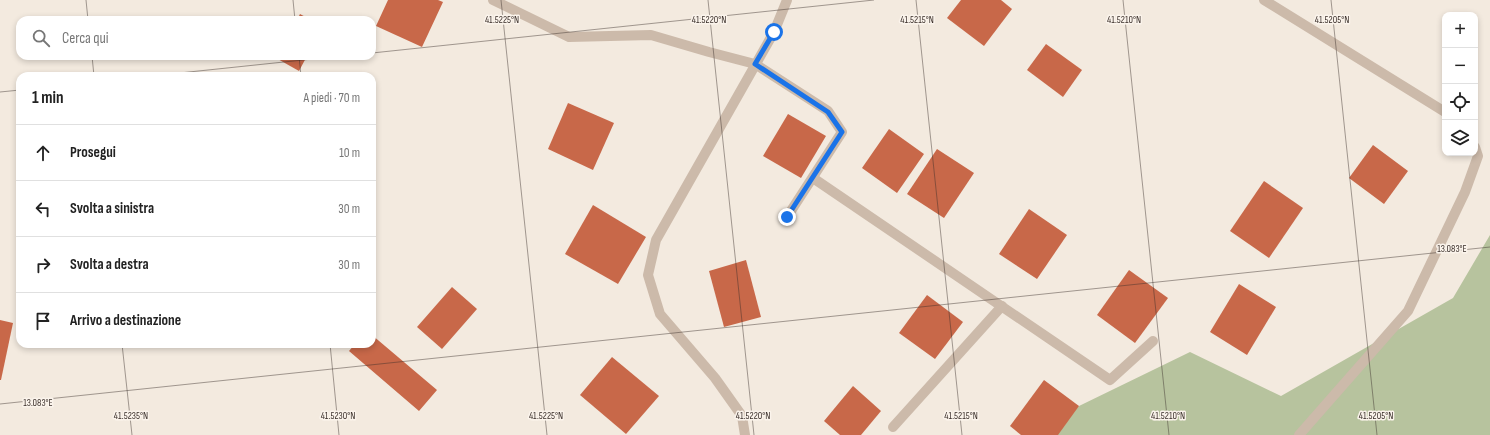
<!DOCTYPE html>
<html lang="it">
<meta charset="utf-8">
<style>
body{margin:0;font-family:"Sofia Sans Condensed",sans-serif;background:#f6f6f6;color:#222}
.controls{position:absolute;right:12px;top:12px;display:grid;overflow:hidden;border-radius:8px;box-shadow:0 2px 6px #0003}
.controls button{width:36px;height:36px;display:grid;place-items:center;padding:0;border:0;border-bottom:1px solid #e0e0e0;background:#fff;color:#222;font:20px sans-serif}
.stop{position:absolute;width:12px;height:12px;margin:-9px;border:3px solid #1a73e8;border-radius:50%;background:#fff}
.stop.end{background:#1a73e8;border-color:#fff;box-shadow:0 1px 4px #0008}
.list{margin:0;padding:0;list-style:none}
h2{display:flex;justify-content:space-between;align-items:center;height:52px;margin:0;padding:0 16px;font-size:17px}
h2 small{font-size:13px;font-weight:400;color:#767676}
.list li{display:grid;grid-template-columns:26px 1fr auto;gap:12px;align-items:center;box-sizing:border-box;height:56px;padding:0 16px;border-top:1px solid #e0e0e0}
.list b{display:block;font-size:15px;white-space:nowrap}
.list em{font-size:13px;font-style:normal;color:#767676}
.icon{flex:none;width:22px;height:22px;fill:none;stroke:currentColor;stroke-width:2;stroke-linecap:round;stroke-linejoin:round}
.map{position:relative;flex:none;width:1490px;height:435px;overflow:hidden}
.search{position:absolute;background:#fff;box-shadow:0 2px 6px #0003;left:16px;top:16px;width:360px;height:44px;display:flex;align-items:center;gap:10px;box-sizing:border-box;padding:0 14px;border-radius:12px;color:#767676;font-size:15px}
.panel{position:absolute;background:#fff;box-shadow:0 2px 6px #0003;left:16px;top:72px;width:360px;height:276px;border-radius:12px}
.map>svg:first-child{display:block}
.green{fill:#b7c39e}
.building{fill:#c86849}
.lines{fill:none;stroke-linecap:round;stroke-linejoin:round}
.minor{stroke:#ccbaaa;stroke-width:10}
.route{stroke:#1a73e8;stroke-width:5}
.ticks{fill:none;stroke:#3a2f2a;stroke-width:1;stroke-opacity:0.45}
.ticks-label{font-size:10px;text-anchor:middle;fill:#3a2f2a;stroke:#fbf4ec;stroke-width:3;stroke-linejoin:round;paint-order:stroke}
</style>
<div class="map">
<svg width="1490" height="435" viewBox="0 0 1490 435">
<rect width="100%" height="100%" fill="#f3eadf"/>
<polygon class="green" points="1490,235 1490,435 1043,435 1079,406 1190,352 1281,396 1453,298"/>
<g class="building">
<polygon points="388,0 438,0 443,2 422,47 376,26"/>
<polygon points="961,0 1001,0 1012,9 984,46 947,18"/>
<polygon points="300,14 311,20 297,20"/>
<polygon points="1046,44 1082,70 1063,97 1027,70"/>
<polygon points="277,56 307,56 299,71 276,58"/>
<polygon points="568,103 614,123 593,170 548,149"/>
<polygon points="788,114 826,136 801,178 763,156"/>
<polygon points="889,129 924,154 897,193 862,168"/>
<polygon points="1373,145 1408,171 1384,204 1349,178"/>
<polygon points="937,149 974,173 944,218 907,194"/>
<polygon points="1264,181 1303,208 1269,258 1230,231"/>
<polygon points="593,205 646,237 618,284 565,254"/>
<polygon points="1029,209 1067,235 1037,279 999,254"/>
<polygon points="746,260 761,317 724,327 709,271"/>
<polygon points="1129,270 1168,298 1135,343 1097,315"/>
<polygon points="1239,284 1276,307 1247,355 1210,332"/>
<polygon points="452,287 477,309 442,349 417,327"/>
<polygon points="927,295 963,322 935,359 899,333"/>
<polygon points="0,320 13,323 1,380 0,380"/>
<polygon points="372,335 437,390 419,411 349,351 355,344 372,344"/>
<polygon points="612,357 659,396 626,434 580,395"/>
<polygon points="1044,380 1079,406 1058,435 1021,435 1010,426"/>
<polygon points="853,386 881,411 861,435 840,435 824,421"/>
</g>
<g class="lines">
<g class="minor">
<polyline points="493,0 569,37 651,35 709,52 755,64 828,111 842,132 787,217"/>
<polyline points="1264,0 1445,112"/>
<polyline points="813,178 1110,380 1153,341"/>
<polyline points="893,427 1002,306"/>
<polyline points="745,435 742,416 715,378 660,314 648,275 656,240 774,32 787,0"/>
<polyline points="1299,435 1408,311 1465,192 1478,156 1475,147"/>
</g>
</g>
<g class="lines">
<polyline class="route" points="774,32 755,64 828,112 842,132 787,217"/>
</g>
<path class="ticks" d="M86,0L88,20M293,0L295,20M501,0L547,435M708,0L754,435M916,0L962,435M1123,0L1169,435M1331,0L1377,435M372,53L874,0M92,56L94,76M299,56L301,76M151,76L341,56M0,92L20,90M122,344L132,435M330,344L339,435M0,404L1490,247"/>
<g class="ticks-label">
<text x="502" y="23">41.5225°N</text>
<text x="709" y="23">41.5220°N</text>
<text x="917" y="23">41.5215°N</text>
<text x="1124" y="23">41.5210°N</text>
<text x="1332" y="23">41.5205°N</text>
<text x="1452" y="252">13.083°E</text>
<text x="38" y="406">13.083°E</text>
<text x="131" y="419">41.5235°N</text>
<text x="338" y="419">41.5230°N</text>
<text x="546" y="419">41.5225°N</text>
<text x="753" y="419">41.5220°N</text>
<text x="961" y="419">41.5215°N</text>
<text x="1168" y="419">41.5210°N</text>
<text x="1376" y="419">41.5205°N</text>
</g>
</svg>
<div class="controls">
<button>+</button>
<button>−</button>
<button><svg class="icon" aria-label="locate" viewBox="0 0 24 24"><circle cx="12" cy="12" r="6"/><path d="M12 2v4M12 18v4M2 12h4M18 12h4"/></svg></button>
<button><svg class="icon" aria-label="layers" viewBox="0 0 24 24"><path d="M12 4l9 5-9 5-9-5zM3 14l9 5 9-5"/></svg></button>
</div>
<div class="stop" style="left:774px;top:32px"></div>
<div class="stop end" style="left:787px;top:217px"></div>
<div class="search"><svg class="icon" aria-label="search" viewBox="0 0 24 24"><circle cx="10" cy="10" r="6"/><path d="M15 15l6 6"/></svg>Cerca qui</div>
<section class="panel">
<h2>1 min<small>A piedi · 70 m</small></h2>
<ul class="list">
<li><svg class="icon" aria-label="ahead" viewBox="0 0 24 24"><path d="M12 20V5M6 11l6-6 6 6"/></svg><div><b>Prosegui</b></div><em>10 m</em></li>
<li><svg class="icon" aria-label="left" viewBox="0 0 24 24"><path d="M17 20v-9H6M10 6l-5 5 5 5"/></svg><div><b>Svolta a sinistra</b></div><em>30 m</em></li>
<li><svg class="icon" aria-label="right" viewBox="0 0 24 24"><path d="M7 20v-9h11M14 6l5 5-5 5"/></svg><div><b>Svolta a destra</b></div><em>30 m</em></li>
<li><svg class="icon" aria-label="arrive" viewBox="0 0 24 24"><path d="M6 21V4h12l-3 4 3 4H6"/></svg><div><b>Arrivo a destinazione</b></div></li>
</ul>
</section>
</div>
